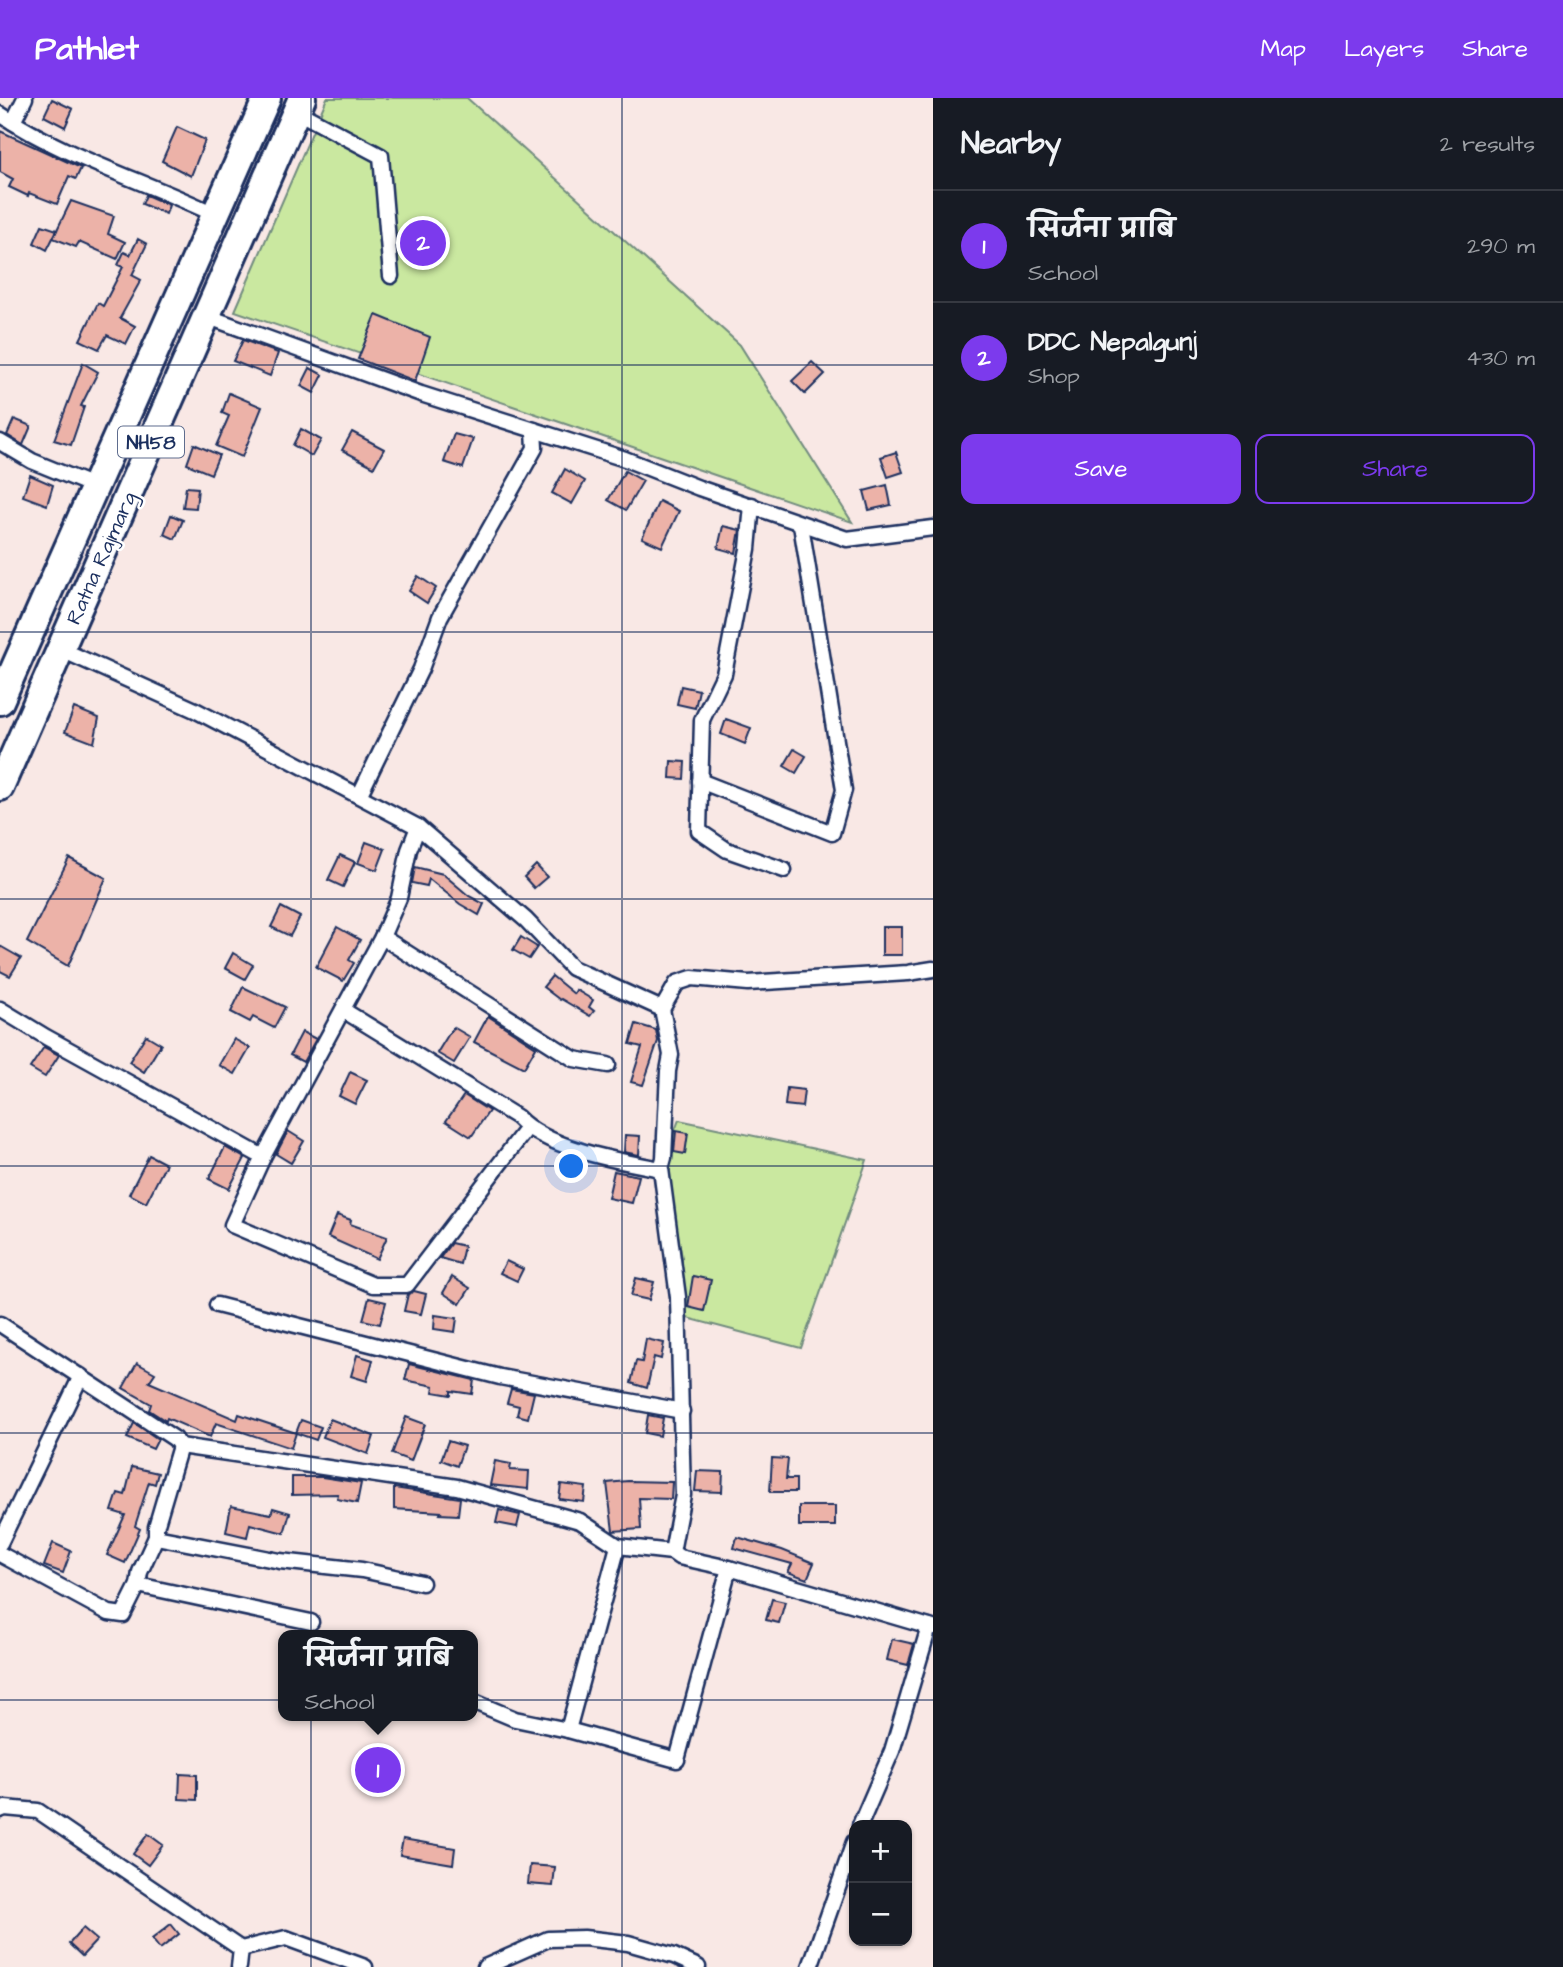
<!DOCTYPE html>
<meta charset="utf-8">
<style>
body{margin:0;font-family:"Architects Daughter","Playpen Sans Deva",sans-serif;background:#20242c;color:#f1f3f6}
.controls{position:absolute;right:21px;bottom:21px;display:grid;overflow:hidden;border-radius:14px;box-shadow:0 2px 5px #0004}
.controls button{width:63px;height:63px;display:grid;place-items:center;padding:0;border:0;border-bottom:2px solid #363941;background:#171b24;color:#f1f3f6;font:35px sans-serif}
.you{position:absolute;left:572px;top:1069px;width:24px;height:24px;margin:-18px;border:5px solid #fff;border-radius:50%;background:#1a73e8;box-shadow:0 0 0 10px #1a73e833}
.badge{display:grid;place-items:center;width:46px;height:46px;border-radius:50%;background:#7c3aed;color:#fff;font-size:23px;font-weight:700}
.pin{position:absolute;translate:-50% -50%;border:4px solid #fff;box-shadow:0 2px 7px #0006}
.popup{position:absolute;left:278px;top:1532px;width:200px;height:91px;box-sizing:border-box;display:grid;place-content:center;border-radius:14px;background:#171b24;filter:drop-shadow(0 2px 5px #0005);font-size:23px;white-space:nowrap;color:#9ea1a6}
.popup b{font-size:26px;color:#f1f3f6}
.popup::after{content:'';position:absolute;left:50%;top:100%;margin-left:-14px;border:14px solid transparent;border-top-color:#171b24}
.list{margin:0;padding:0;list-style:none}
h2{display:flex;justify-content:space-between;align-items:center;height:91px;margin:0;padding:0 28px;font-size:30px}
h2 small{font-size:23px;font-weight:400;color:#9ea1a6}
.list li{display:grid;grid-template-columns:46px 1fr auto;gap:21px;align-items:center;box-sizing:border-box;height:112px;padding:0 28px;border-top:2px solid #363941}
.list b{display:block;font-size:26px;white-space:nowrap}
.list p{margin:0;font-size:23px;white-space:nowrap;color:#9ea1a6}
.list em{font-size:23px;font-style:normal;color:#9ea1a6}
.actions{display:flex;gap:14px;padding:21px 28px}
.actions a{flex:1;padding:16px 0;border:2px solid #7c3aed;border-radius:14px;text-align:center;font-size:24px;color:#7c3aed}
.actions .main{background:#7c3aed;color:#fff}
.map{position:relative;flex:none;width:933px;height:1869px;overflow:hidden}
header{display:flex;align-items:center;gap:42px;box-sizing:border-box;height:98px;padding:0 35px;background:#7c3aed;color:#fff}
header strong{font-size:33px}
nav{display:flex;gap:38px;margin-inline-start:auto;font-size:24px}
main{display:flex}
aside{flex:1;background:#171b24}
.map>svg:first-child{display:block}
.green{fill:#cae8a0;stroke:#728c7f;stroke-width:2}
.building{fill:#ecb2a8;stroke:#1b2f5e;stroke-width:2}
.lines{fill:none;stroke-linecap:round;stroke-linejoin:round}
.street-casing{stroke:#1b2f5e;stroke-width:19}
.highway-casing{stroke:#1b2f5e;stroke-width:32}
.street{stroke:#fff;stroke-width:14}
.highway{stroke:#fff;stroke-width:26}
.grid{fill:none;stroke:#1b2f5e;stroke-width:2;stroke-opacity:0.55}
.labels{text-anchor:middle;stroke-width:5;stroke-linejoin:round;paint-order:stroke}
.shield{fill:#fff;stroke:#5f6d8e;stroke-width:2}
.shield-label{font-size:19px;font-weight:bold;fill:#1b2f5e}
.street-label{font-size:21px;fill:#1b2f5e;stroke:#fff}
</style>
<header>
<strong>Pathlet</strong>
<nav><a>Map</a><a>Layers</a><a>Share</a></nav>
</header>
<main>
<div class="map">
<svg width="933" height="1869" viewBox="0 0 933 1869">
<rect width="100%" height="100%" fill="#f9e8e5"/>
<filter id="ink" filterUnits="userSpaceOnUse"><feTurbulence type="fractalNoise" baseFrequency=".0143" numOctaves="2"/><feDisplacementMap in="SourceGraphic" scale="14" xChannelSelector="R" yChannelSelector="G"/><feConvolveMatrix kernelMatrix="1 2 1 2 8 2 1 2 1" color-interpolation-filters="sRGB"/></filter>
<g filter="url(#ink)">
<g class="green">
<polygon points="327,0 467,0 740,247 852,424 235,213"/>
<polygon points="679,1022 867,1062 801,1250 687,1220 682,1209 682,1160 664,1060"/>
</g>
<g class="building">
<polygon points="52,1 73,11 65,29 44,18"/>
<polygon points="177,29 205,42 191,78 162,63"/>
<polygon points="0,33 81,70 76,81 69,78 57,106 29,95 28,98 9,89 13,81 0,74"/>
<polygon points="146,97 169,107 166,116 142,106"/>
<polygon points="71,103 114,118 108,136 125,144 117,161 79,144 76,149 53,140"/>
<polygon points="42,127 57,132 47,152 34,145"/>
<polygon points="138,141 147,146 132,177 141,182 120,220 135,228 126,246 107,237 99,251 80,242 98,205 103,208 123,169 118,167 124,154 130,157"/>
<polygon points="376,217 430,239 415,283 358,261"/>
<polygon points="243,242 278,255 270,278 233,263"/>
<polygon points="812,264 825,276 805,296 792,283"/>
<polygon points="83,265 98,274 81,308 84,309 71,347 54,342"/>
<polygon points="310,270 323,277 314,295 301,288"/>
<polygon points="229,295 262,309 242,359 216,348 229,318 222,315"/>
<polygon points="14,321 31,328 23,347 7,337"/>
<polygon points="301,331 321,342 312,358 293,347"/>
<polygon points="352,334 384,351 374,369 342,352"/>
<polygon points="454,336 473,341 463,370 444,364"/>
<polygon points="194,346 219,357 211,376 187,366"/>
<polygon points="896,354 903,374 888,379 881,359"/>
<polygon points="565,371 585,383 572,406 552,395"/>
<polygon points="625,373 643,383 626,412 608,402"/>
<polygon points="30,377 53,387 47,407 23,398"/>
<polygon points="887,387 891,407 869,412 864,393"/>
<polygon points="186,389 198,390 196,410 183,409"/>
<polygon points="659,403 679,413 662,449 642,440"/>
<polygon points="171,417 183,422 175,441 164,436"/>
<polygon points="723,428 740,432 736,455 718,450"/>
<polygon points="418,478 436,490 427,505 409,493"/>
<polygon points="681,588 699,592 695,610 677,606"/>
<polygon points="74,610 99,620 94,645 65,634"/>
<polygon points="726,621 751,630 745,646 721,636"/>
<polygon points="794,651 806,658 796,675 784,668"/>
<polygon points="671,663 685,664 684,681 670,680"/>
<polygon points="366,744 385,751 377,772 358,765"/>
<polygon points="340,757 355,764 343,789 328,782"/>
<polygon points="69,760 106,780 68,868 27,844"/>
<polygon points="536,767 547,779 534,790 524,779"/>
<polygon points="415,769 443,776 469,798 484,806 479,817 460,806 429,781 427,788 412,785"/>
<polygon points="281,809 300,819 290,838 271,829"/>
<polygon points="337,829 360,842 349,862 354,865 343,883 316,869"/>
<rect x="882" y="829" width="20" height="28"/>
<polygon points="521,839 537,849 529,861 513,852"/>
<polygon points="0,848 21,860 10,878 0,873"/>
<polygon points="233,855 253,867 245,881 225,870"/>
<polygon points="552,878 574,896 576,892 593,902 589,909 594,913 590,918 561,901 560,902 543,889"/>
<polygon points="243,889 285,909 274,930 253,919 250,924 231,914"/>
<polygon points="488,918 536,949 524,970 474,944"/>
<polygon points="636,926 656,932 658,943 643,987 631,984 642,949 630,946"/>
<polygon points="453,929 470,939 454,965 437,955"/>
<polygon points="302,934 316,941 303,964 290,957"/>
<polygon points="146,937 161,946 144,974 129,964"/>
<polygon points="234,941 250,950 235,976 219,967"/>
<polygon points="44,949 59,957 45,979 30,970"/>
<polygon points="350,974 367,982 355,1006 339,998"/>
<polygon points="787,990 804,992 802,1009 785,1007"/>
<polygon points="464,997 489,1013 471,1039 446,1023"/>
<polygon points="288,1033 304,1043 291,1065 276,1056"/>
<polygon points="676,1033 688,1035 685,1056 674,1054"/>
<polygon points="625,1037 640,1038 639,1057 624,1054"/>
<polygon points="225,1049 245,1060 229,1091 209,1081"/>
<polygon points="149,1057 166,1066 146,1105 129,1096"/>
<polygon points="614,1073 639,1078 632,1105 608,1100"/>
<polygon points="337,1117 351,1122 350,1126 387,1139 377,1161 328,1139"/>
<polygon points="451,1145 464,1148 460,1166 440,1160"/>
<polygon points="506,1163 523,1171 517,1183 500,1175"/>
<polygon points="693,1178 711,1182 704,1213 688,1209"/>
<polygon points="452,1179 470,1190 460,1206 443,1195"/>
<polygon points="636,1180 654,1184 649,1202 631,1198"/>
<polygon points="414,1193 426,1196 421,1216 404,1213 408,1196"/>
<polygon points="369,1200 386,1204 380,1226 363,1222"/>
<polygon points="435,1217 457,1220 455,1234 434,1231"/>
<polygon points="646,1241 664,1245 661,1261 654,1259 647,1290 631,1285 636,1263 642,1264"/>
<polygon points="357,1257 373,1262 367,1283 351,1278"/>
<polygon points="137,1265 155,1275 149,1284 237,1322 239,1316 296,1335 291,1350 216,1325 210,1339 167,1320 166,1323 149,1312 151,1306 123,1290"/>
<polygon points="409,1266 474,1282 472,1296 451,1293 451,1297 433,1294 434,1288 405,1282"/>
<polygon points="511,1291 534,1295 528,1320 517,1317 519,1308 507,1305"/>
<polygon points="648,1317 663,1320 660,1338 645,1335"/>
<polygon points="406,1319 425,1326 411,1363 392,1356"/>
<polygon points="330,1321 374,1338 368,1356 323,1339"/>
<polygon points="301,1322 321,1329 316,1342 296,1335"/>
<polygon points="134,1325 158,1341 153,1351 127,1340"/>
<polygon points="448,1343 464,1348 457,1368 441,1362"/>
<polygon points="772,1360 788,1361 786,1381 796,1381 796,1394 770,1394"/>
<polygon points="495,1363 511,1366 510,1372 529,1373 528,1391 490,1387"/>
<polygon points="132,1369 158,1375 155,1386 149,1384 135,1428 140,1431 125,1465 107,1457 125,1417 112,1413 118,1395 125,1397"/>
<polygon points="697,1373 723,1374 722,1394 695,1393"/>
<polygon points="292,1379 322,1379 361,1385 357,1405 337,1401 338,1396 292,1397"/>
<polygon points="628,1383 672,1384 671,1401 639,1400 641,1431 613,1433 607,1385"/>
<polygon points="561,1386 586,1389 584,1404 559,1401"/>
<polygon points="394,1390 460,1400 458,1417 440,1416 441,1414 394,1411"/>
<polygon points="231,1408 271,1416 273,1410 290,1415 284,1435 250,1426 247,1439 226,1434"/>
<rect x="799" y="1408" width="36" height="20"/>
<polygon points="499,1412 520,1417 517,1429 496,1425"/>
<polygon points="737,1439 782,1452 814,1465 807,1481 788,1474 792,1466 734,1450"/>
<polygon points="53,1445 71,1453 63,1475 44,1468"/>
<polygon points="772,1501 785,1504 779,1525 766,1522"/>
<polygon points="892,1541 914,1546 908,1567 887,1562"/>
<polygon points="180,1676 197,1677 197,1702 179,1701"/>
<polygon points="148,1736 163,1747 148,1767 133,1756"/>
<polygon points="403,1741 455,1750 453,1766 400,1757"/>
<polygon points="530,1767 555,1769 553,1788 528,1786"/>
<polygon points="171,1826 179,1836 160,1851 152,1841"/>
<polygon points="83,1830 97,1842 82,1858 69,1846"/>
</g>
<g class="lines">
<defs>
<g id="street">
<polyline points="296,13 381,58 391,178"/>
<path d="M0,16C66,60 145,83 216,117"/>
<polyline points="13,24 25,0"/>
<polyline points="206,218 421,296 625,361 699,390 847,441 933,430"/>
<polyline points="0,344 32,363 96,389"/>
<polyline points="752,407 748,451 724,576 702,622 699,733 727,752 784,772"/>
<polyline points="60,551 195,612 418,729"/>
<polyline points="700,683 832,735 844,692 801,427"/>
<polyline points="360,696 421,571 440,519 535,350 534,332"/>
<polyline points="382,839 574,961 608,967"/>
<polyline points="0,911 46,939 263,1059"/>
<polyline points="662,911 677,885 692,880 748,885 908,875 933,871"/>
<path d="M343,912L517,1019C547,1051 619,1063 661,1071"/>
<polyline points="527,1030 407,1187 373,1187 232,1127 263,1059 382,839 399,800 409,752 418,729 526,822 572,870 662,911 671,957 668,973 664,1060 661,1071 678,1199 683,1397 672,1454"/>
<polyline points="217,1207 500,1279 682,1313"/>
<polyline points="0,1226 175,1341 180,1348 457,1389 580,1423 618,1448 672,1454 679,1459 729,1470 933,1530"/>
<polyline points="156,1439 280,1463 362,1472 422,1485"/>
<polyline points="0,1445 81,1278"/>
<polyline points="0,1456 109,1515 123,1517 138,1487 140,1474 156,1439 156,1429 180,1348"/>
<polyline points="138,1487 311,1524"/>
<polyline points="472,1603 515,1621 568,1632 677,1662 729,1470"/>
<polyline points="568,1632 618,1448"/>
<polyline points="0,1712 5,1710 38,1713 241,1851 286,1840 365,1869"/>
<polyline points="860,1727 892,1653 929,1529"/>
<polyline points="239,1869 241,1851"/>
<polyline points="485,1869 548,1841 584,1840 628,1845 674,1858 698,1869"/>
<polyline points="810,1869 854,1744"/>
</g>
<g id="highway">
<polyline points="0,603 267,0"/>
<polyline points="0,689 302,0"/>
</g>
</defs>
<use href="#street" class="street-casing"/>
<use href="#highway" class="highway-casing"/>
<use href="#street" class="street"/>
<use href="#highway" class="highway"/>
</g>
</g>
<path class="grid" d="M311,0V1869M622,0V1869M0,267H933M0,534H933M0,801H933M0,1068H933M0,1335H933M0,1602H933"/>
<g class="labels">
<rect class="shield" x="118" y="328.5" width="66" height="31" rx="5"/>
<g class="shield-label">
<text x="151" y="351">NH58</text>
</g>
<g class="street-label">
<text transform="translate(101 460) rotate(-66)" y="7">Ratna Rajmarg</text>
</g>
</g>
</svg>
<div class="controls">
<button>+</button>
<button>−</button>
</div>
<div class="you"></div>
<div class="pin badge" style="left:378px;top:1672px">1</div>
<div class="popup"><b>सिर्जना प्राबि</b>School</div>
<div class="pin badge" style="left:423px;top:145px">2</div>
</div>
<aside>
<h2>Nearby<small>2 results</small></h2>
<ul class="list">
<li><span class="badge">1</span><div><b>सिर्जना प्राबि</b><p>School</p></div><em>290 m</em></li>
<li><span class="badge">2</span><div><b>DDC Nepalgunj</b><p>Shop</p></div><em>430 m</em></li>
</ul>
<div class="actions"><a class="main">Save</a><a>Share</a></div>
</aside>
</main>
